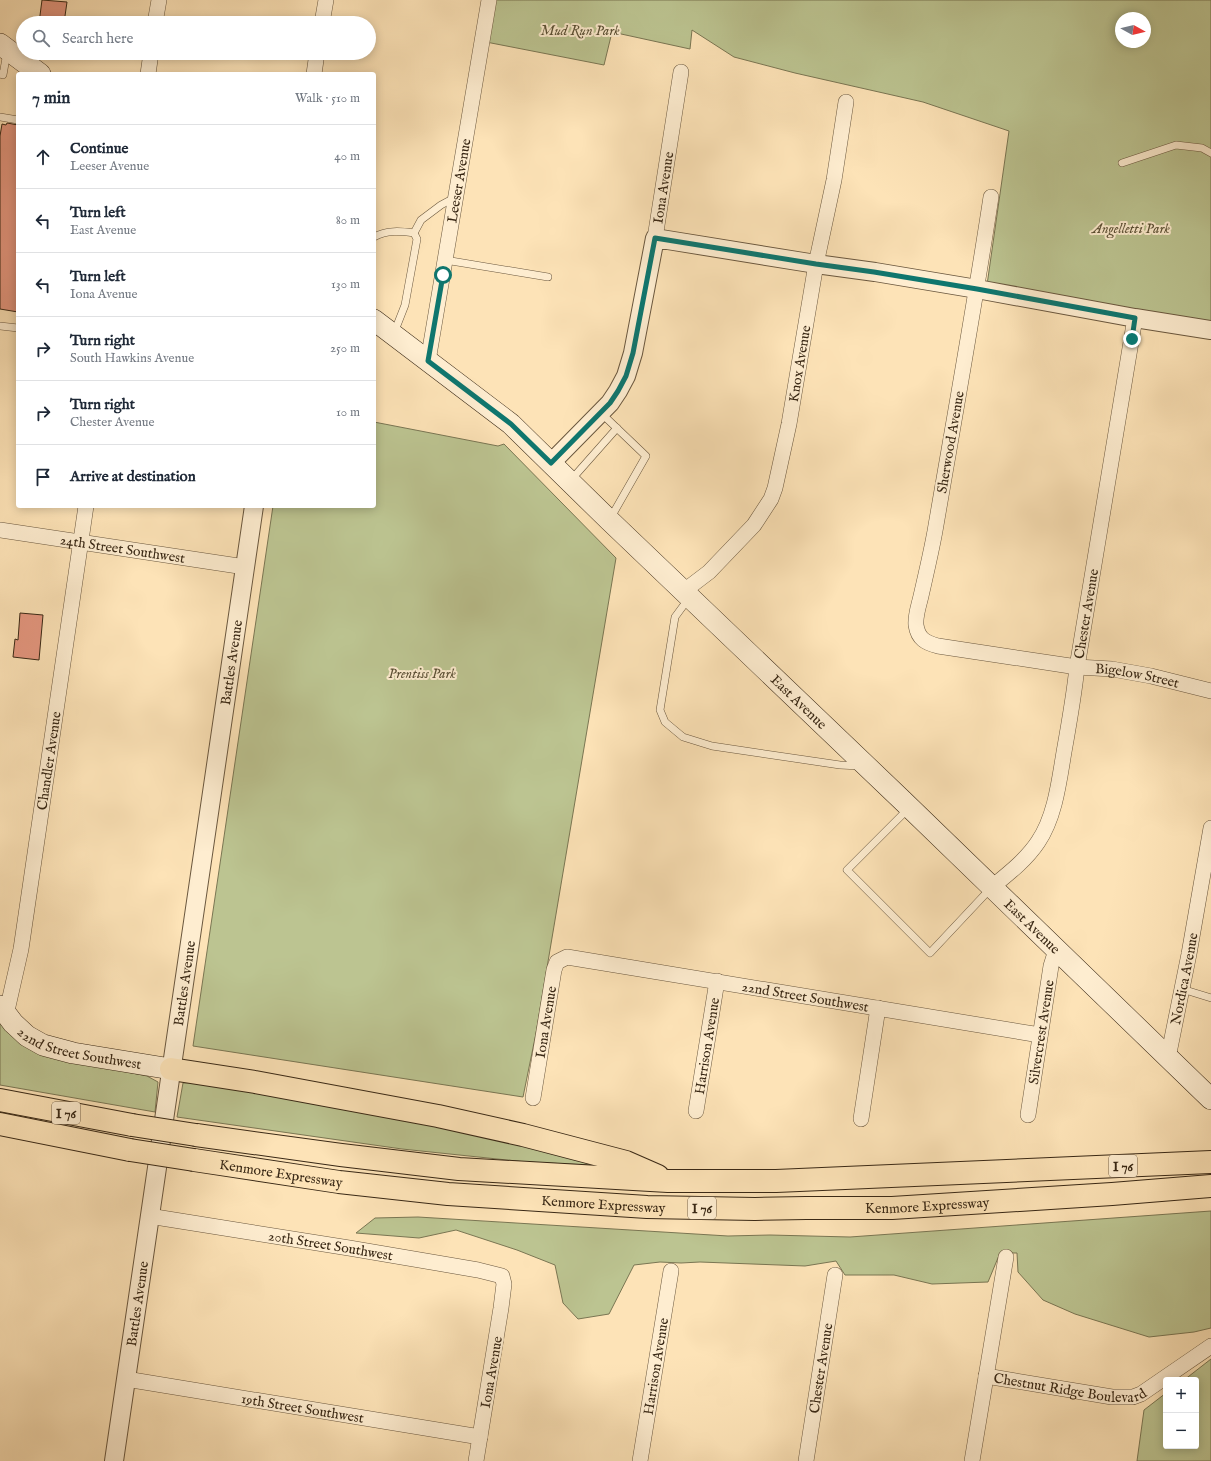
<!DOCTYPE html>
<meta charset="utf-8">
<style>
body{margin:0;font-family:"IM FELL English",serif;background:#f6f6f7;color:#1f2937}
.controls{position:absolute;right:12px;bottom:12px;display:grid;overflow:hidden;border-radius:4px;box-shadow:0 2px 10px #0003}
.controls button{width:36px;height:36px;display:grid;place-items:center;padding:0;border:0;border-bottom:1px solid #e0e1e3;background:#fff;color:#1f2937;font:20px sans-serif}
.compass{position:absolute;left:1115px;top:12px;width:36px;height:36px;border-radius:50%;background:#fff;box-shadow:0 2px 10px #0003;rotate:98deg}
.stop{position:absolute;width:12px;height:12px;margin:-9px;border:3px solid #0f766e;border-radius:50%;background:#fff}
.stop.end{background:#0f766e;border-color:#fff;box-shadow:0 1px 4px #0008}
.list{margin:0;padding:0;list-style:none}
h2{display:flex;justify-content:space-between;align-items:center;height:52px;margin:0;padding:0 16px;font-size:17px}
h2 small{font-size:13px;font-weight:400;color:#747a83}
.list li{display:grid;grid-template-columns:26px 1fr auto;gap:12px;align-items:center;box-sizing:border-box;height:64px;padding:0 16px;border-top:1px solid #e0e1e3}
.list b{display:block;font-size:15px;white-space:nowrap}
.list p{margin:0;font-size:13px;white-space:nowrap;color:#747a83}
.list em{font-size:13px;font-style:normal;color:#747a83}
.icon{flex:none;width:22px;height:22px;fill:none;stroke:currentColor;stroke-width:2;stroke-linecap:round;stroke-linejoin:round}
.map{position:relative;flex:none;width:1211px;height:1461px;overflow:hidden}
.search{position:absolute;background:#fff;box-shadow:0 2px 10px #0003;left:16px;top:16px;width:360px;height:44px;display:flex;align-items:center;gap:10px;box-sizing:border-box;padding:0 14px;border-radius:22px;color:#747a83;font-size:15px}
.panel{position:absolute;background:#fff;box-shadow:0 2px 10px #0003;left:16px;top:72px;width:360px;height:436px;border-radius:4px}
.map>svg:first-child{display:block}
.green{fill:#bcc491;stroke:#7a7653;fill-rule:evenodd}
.building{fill:#e59780;stroke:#392815}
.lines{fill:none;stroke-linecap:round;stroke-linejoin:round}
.service-casing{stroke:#6a573e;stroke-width:8}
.minor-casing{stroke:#6a573e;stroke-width:16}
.tertiary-casing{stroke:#6a573e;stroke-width:20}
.secondary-casing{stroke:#392815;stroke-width:22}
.motorway-casing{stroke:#392815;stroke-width:24}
.service{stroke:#feedd0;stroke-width:7}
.minor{stroke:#feedd0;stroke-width:15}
.tertiary{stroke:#feedd0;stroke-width:18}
.secondary{stroke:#feedd0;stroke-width:21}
.motorway{stroke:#fde3b7;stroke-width:22}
.motorway-bridge-casing{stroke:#392815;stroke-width:24;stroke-linecap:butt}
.motorway-bridge{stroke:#fde3b7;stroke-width:22}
.route{stroke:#0f766e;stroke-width:5}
.labels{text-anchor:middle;stroke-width:4;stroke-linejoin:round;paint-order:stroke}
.shield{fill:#feedd0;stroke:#74634d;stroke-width:1}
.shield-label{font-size:13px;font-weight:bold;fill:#392815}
.park-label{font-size:14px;font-style:italic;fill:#5a4f34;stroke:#feedd0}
.street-label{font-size:14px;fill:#392815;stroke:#feedd0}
</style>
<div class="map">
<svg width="1211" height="1461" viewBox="0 0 1211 1461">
<rect width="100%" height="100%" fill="#fde3b7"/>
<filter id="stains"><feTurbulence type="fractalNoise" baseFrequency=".005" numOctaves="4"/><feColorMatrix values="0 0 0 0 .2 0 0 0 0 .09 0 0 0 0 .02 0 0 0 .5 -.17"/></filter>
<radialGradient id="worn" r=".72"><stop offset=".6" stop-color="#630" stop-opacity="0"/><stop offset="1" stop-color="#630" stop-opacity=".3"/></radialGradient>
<g class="green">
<path d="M493,0H1211V322L987,285L1009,131L923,102L795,73L734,57L692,30L690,49L612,32L604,65L486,42ZM1121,18H1145V42H1121Z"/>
<polygon points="374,422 498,446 504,444 616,558 536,1033 523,1097 193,1046 273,506 374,506"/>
<polygon points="0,1022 20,1044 52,1057 147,1076 158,1082 155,1112 0,1085"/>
<polygon points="200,1082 409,1116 610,1166 526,1162 402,1149 177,1117 183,1083"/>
<polygon points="1211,1211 1211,1328 1194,1332 1149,1337 1075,1314 1043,1300 1018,1272 1017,1253 1000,1253 988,1282 932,1284 894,1275 845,1275 836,1261 805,1266 700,1262 681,1263 660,1262 634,1265 609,1314 578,1319 563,1303 555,1265 517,1250 456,1230 419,1238 356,1233 375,1218 418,1217 728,1236 770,1235 850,1237"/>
<polygon points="1211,1359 1211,1461 1137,1461 1144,1410 1166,1393 1166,1446 1196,1446 1196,1380 1184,1380"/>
</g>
<g class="building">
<polygon points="42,0 67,2 64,23 39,23"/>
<polygon points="7,123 18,125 18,312 0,309 0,136 2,124 6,125"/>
<polygon points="20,613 43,615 39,660 13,657 15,639 18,640"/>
</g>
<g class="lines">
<defs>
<g id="service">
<polyline points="0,74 3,75 7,52"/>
<polyline points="0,117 18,120"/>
<polyline points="1122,163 1176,145 1202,148 1211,153"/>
<polyline points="414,233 421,220 441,205 456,197"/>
<path d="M374,237C387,230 400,231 414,233L417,239L405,305L394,333"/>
<polyline points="445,260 548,277"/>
<polyline points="0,326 18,328"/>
<polyline points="601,413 646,456 610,519"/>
<polyline points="571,480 617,428"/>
<polyline points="689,598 675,617 660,710 665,722 683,737 712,746 840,765 860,766"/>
<polyline points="908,809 847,870 930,953 991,888"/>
<polyline points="1182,989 1211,998"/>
</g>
<g id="minor">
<polyline points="155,23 159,0"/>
<polyline points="322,23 326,0"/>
<polyline points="148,74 151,53"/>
<polyline points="314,74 317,53"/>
<path id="s1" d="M991,197C974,309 954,420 935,531C931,553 926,574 921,596C919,605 915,616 916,625C918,639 926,643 938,646L1077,667L1112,669L1151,676L1211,691"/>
<path id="s2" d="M655,238L681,72"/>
<path id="s3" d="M428,361L489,0"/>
<path id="s4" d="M0,530L245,567"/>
<path id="s5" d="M684,591L709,572L754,525L771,499L775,488L789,424L816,264L834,180L846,102"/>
<path id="s6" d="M992,887C1008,874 1026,860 1038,842C1055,817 1059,782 1064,752C1069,724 1074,696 1077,667L1135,318"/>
<path id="s7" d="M6,1015L21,949L86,506"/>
<path id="s8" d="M1168,1058L1189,954L1211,828"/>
<path id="s9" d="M533,1098L554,970L557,962L567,957L1040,1035"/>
<path id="s10" d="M696,1111L717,981"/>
<path id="s11" d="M1028,1115L1051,966L1056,950"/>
<polyline points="861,1119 878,1008"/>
<path id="s12" d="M149,1216L349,1248L478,1270L502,1276L504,1284L501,1308L476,1461"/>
<path id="s13" d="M986,1376L1112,1397H1133L1141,1394L1211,1346"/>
<path id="s14" d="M126,1379L480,1437"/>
<path id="s15" d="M640,1461L671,1271"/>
<path id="s16" d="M806,1461L835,1275"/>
<polyline points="972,1461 1006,1257"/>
</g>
<g id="tertiary">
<polyline points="551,463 610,403 618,391 626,376 633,353 655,238 816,264 875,272 977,289 1135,318 1211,330"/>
<path id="s17" d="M114,1461L254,506"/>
</g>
<g id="secondary">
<polyline points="0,44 40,74"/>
<path id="s18" d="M374,320L511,424L609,520L903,801L1211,1099"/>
<path id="s19" d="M0,1006L13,1023L27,1036L43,1045L73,1053L171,1069"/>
</g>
<g id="motorway">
<polyline points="171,1069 255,1082 438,1116 523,1135 626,1162 658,1176"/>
<polyline points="0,1100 132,1125"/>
<polyline points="0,1124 130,1150"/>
<polyline points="196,1135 341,1155 459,1169 668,1181 776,1181 1211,1162"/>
<path id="s20" d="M194,1160L339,1182L448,1194L647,1207L755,1209L806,1208H892L1112,1194L1211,1186"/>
</g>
</defs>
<use href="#service" class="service-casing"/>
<use href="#minor" class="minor-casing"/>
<use href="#tertiary" class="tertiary-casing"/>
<use href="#secondary" class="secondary-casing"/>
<use href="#motorway" class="motorway-casing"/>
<use href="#service" class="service"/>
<use href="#minor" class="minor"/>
<use href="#tertiary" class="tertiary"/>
<use href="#secondary" class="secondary"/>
<use href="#motorway" class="motorway"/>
<defs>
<g id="motorway-bridge">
<polyline points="132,1125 196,1135"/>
<polyline points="130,1150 194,1160"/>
</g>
</defs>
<use href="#motorway-bridge" class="motorway-bridge-casing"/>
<use href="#motorway-bridge" class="motorway-bridge"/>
</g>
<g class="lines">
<polyline class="route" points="443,275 428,361 511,424 551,463 610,403 618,391 626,376 633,353 655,238 816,264 874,272 977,289 1135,318 1132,339"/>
</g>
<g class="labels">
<g class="shield">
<rect x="52" y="1102" width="28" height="22" rx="3"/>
<rect x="1109" y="1155" width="28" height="22" rx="3"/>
<rect x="688" y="1197" width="28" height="22" rx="3"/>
</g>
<g class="shield-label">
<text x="66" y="1118">I 76</text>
<text x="1123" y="1171">I 76</text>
<text x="702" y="1213">I 76</text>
</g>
<g class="park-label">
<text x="580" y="35">Mud Run Park</text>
<text x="1131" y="233">Angelletti Park</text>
<text x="422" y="678">Prentiss Park</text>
</g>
<g class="street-label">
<text dy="5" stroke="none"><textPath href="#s3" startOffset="183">Leeser Avenue</textPath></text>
<text dy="5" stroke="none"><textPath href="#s2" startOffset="51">Iona Avenue</textPath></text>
<text dy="5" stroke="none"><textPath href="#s5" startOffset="266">Knox Avenue</textPath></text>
<text transform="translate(950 442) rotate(-80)" y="5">Sherwood Avenue</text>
<text dy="5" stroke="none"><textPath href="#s4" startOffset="124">24th Street Southwest</textPath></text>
<text dy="5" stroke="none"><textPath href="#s6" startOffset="299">Chester Avenue</textPath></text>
<text dy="5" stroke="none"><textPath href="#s17" startOffset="807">Battles Avenue</textPath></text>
<text dy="5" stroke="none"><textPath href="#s1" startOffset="669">Bigelow Street</textPath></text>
<text dy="5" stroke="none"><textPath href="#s18" startOffset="572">East Avenue</textPath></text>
<text dy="5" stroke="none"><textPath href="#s7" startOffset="258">Chandler Avenue</textPath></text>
<text dy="5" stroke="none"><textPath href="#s18" startOffset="896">East Avenue</textPath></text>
<text dy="5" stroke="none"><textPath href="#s8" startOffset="81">Nordica Avenue</textPath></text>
<text dy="5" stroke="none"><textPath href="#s17" startOffset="483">Battles Avenue</textPath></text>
<text dy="5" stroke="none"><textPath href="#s9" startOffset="391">22nd Street Southwest</textPath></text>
<text dy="5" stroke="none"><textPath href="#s9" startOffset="77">Iona Avenue</textPath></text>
<text dy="5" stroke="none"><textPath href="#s11" startOffset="84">Silvercrest Avenue</textPath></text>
<text dy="5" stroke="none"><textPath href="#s19" startOffset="95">22nd Street Southwest</textPath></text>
<text dy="5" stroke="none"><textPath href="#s10" startOffset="66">Harrison Avenue</textPath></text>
<text dy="5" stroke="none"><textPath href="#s20" startOffset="88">Kenmore Expressway</textPath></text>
<text dy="5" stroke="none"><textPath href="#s20" startOffset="412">Kenmore Expressway</textPath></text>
<text dy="5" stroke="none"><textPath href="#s20" startOffset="736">Kenmore Expressway</textPath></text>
<text dy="5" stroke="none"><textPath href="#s12" startOffset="184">20th Street Southwest</textPath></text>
<text dy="5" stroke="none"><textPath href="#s17" startOffset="159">Battles Avenue</textPath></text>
<text dy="5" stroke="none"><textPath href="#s15" startOffset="96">Harrison Avenue</textPath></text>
<text dy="5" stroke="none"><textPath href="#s16" startOffset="94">Chester Avenue</textPath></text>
<text transform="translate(491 1372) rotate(-80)" y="5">Iona Avenue</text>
<text dy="5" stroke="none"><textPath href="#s13" startOffset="85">Chestnut Ridge Boulevard</textPath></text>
<text dy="5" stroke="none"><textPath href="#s14" startOffset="179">19th Street Southwest</textPath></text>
</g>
</g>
<rect width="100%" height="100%" filter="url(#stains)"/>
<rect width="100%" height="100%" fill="url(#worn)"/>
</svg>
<div class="controls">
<button>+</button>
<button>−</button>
</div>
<svg class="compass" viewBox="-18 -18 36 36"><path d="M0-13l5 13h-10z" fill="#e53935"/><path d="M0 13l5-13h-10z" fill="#747a83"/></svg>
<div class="stop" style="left:443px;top:275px"></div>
<div class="stop end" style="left:1132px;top:339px"></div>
<div class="search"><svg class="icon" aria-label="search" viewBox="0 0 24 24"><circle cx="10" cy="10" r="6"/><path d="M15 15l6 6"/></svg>Search here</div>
<section class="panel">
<h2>7 min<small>Walk · 510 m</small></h2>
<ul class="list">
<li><svg class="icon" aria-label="ahead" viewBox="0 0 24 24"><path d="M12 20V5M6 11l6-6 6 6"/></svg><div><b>Continue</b><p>Leeser Avenue</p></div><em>40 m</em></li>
<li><svg class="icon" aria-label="left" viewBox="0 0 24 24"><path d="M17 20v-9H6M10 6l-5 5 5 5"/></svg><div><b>Turn left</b><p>East Avenue</p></div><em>80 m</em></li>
<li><svg class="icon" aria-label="left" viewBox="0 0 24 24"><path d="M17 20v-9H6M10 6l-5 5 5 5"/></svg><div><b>Turn left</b><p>Iona Avenue</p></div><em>130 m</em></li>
<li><svg class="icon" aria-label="right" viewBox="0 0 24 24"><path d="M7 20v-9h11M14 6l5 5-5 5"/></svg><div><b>Turn right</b><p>South Hawkins Avenue</p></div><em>250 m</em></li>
<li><svg class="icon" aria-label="right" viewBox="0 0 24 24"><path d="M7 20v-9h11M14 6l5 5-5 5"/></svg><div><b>Turn right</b><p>Chester Avenue</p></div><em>10 m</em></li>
<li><svg class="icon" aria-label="arrive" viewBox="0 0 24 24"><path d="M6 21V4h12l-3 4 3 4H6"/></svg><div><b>Arrive at destination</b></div></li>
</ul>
</section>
</div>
